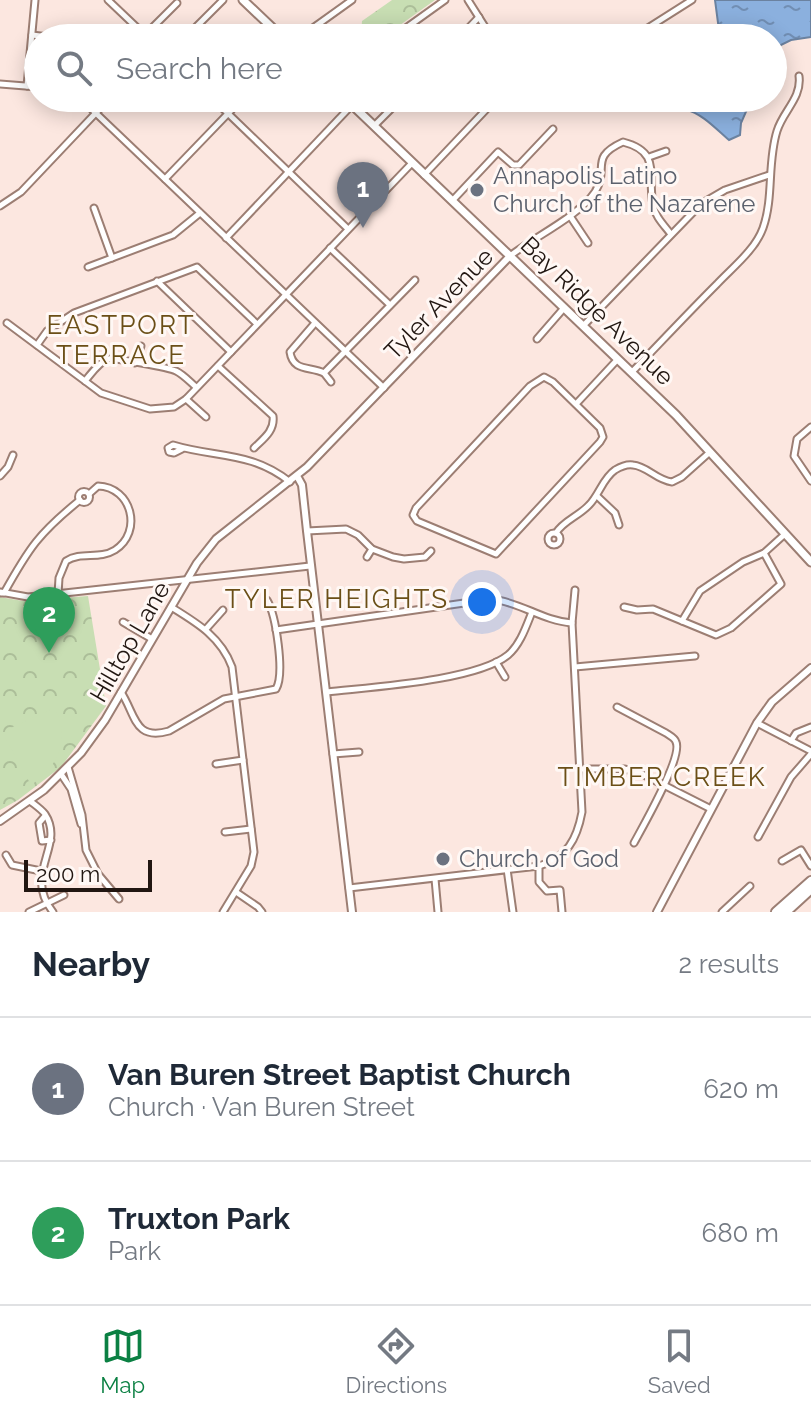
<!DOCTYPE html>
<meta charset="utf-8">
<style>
body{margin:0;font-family:Raleway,sans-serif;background:#f2f2f3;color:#1f2937}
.scale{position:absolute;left:24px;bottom:20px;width:128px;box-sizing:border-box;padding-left:8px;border:4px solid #211611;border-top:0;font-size:22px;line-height:28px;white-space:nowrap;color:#211611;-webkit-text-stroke:6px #fff8f5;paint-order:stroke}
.you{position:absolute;left:482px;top:602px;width:28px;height:28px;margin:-20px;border:6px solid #fff;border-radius:50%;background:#1a73e8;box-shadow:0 0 0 12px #1a73e833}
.badge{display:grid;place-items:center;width:52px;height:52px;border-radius:50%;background:#0b8043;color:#fff;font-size:26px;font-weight:700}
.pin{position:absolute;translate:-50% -66px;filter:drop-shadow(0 2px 4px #0008)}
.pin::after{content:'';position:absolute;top:42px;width:28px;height:24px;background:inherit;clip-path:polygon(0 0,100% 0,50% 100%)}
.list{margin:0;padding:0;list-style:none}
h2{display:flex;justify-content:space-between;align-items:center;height:104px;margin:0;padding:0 32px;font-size:34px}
h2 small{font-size:26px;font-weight:400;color:#747a83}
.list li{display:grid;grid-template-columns:52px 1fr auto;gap:24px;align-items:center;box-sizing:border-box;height:144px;padding:0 32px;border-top:2px solid #e0e1e3}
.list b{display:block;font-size:30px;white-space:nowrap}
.list p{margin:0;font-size:26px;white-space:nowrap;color:#747a83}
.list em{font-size:26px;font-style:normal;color:#747a83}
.icon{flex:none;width:44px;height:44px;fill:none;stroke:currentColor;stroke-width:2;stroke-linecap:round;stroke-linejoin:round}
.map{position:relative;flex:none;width:811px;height:912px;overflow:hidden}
.search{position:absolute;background:#fff;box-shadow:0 4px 20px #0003;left:24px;right:24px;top:24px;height:88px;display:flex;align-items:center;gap:20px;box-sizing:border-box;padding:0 28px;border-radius:44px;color:#747a83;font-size:30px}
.sheet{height:392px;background:#fff}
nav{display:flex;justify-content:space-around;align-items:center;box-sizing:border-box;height:112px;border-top:2px solid #e0e1e3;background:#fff;font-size:22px;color:#747a83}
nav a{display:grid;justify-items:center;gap:4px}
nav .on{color:#0b8043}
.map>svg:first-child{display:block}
.park{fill:url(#park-crowns)}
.pitch{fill:#c8deb3}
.water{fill:url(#water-ripples);stroke:#6b82a0;stroke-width:2}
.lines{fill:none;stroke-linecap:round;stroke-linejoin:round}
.minor-casing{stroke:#9c7e73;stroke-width:9}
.tertiary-casing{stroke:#9c7e73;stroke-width:10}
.secondary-casing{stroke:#9c7e73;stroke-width:11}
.primary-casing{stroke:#9c7e73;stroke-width:12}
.minor{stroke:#fff;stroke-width:5}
.tertiary{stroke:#fff;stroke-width:6}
.secondary{stroke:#fff;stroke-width:7}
.primary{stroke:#fff;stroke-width:8}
.worship-dot{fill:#6b7280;stroke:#fff8f5;stroke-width:3}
.labels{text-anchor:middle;stroke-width:6;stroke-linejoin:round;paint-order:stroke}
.worship-label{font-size:24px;fill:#5b616d;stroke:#fff8f5;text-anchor:start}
.street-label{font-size:24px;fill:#211611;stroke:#fff8f5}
.neighbourhood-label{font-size:26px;letter-spacing:2px;fill:#6b4f17;stroke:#fff8f5}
</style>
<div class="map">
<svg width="811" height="912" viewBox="0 0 811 912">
<defs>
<pattern id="park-crowns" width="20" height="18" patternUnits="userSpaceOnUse" patternTransform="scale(2)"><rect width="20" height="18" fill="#c8deb3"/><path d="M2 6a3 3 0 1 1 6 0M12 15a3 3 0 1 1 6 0" fill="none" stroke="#acbe99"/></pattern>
<pattern id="water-ripples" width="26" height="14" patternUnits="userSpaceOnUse" patternTransform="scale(2)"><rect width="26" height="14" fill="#8bb0de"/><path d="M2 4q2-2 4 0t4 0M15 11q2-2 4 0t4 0" fill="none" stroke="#718eb3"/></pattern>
</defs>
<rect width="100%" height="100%" fill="#fce7e0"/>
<g class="park">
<polygon points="392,0 435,0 382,38 361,38 362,21"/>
<polygon points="88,596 106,706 61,767 18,800 0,810 0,597 23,601"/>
</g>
<path class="pitch" d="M54,708C72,738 58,767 31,785L3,734L6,730Z"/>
<g class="water">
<polygon points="715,0 811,0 811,37 791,40 773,49 773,38 720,38"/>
<path d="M671,98H752L741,123L740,135L729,140C717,130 702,113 686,110C666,107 670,115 648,103Z"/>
</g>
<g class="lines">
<defs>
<g id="minor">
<polyline points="108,0 148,38"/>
<polyline points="468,0 492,38"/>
<polyline points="32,35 57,38"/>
<polyline points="145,35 177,3"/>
<polyline points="185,38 223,0"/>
<polyline points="299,38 352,0"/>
<polyline points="392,38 445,0"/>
<polyline points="459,38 479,17"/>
<polyline points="632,38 692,0"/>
<polyline points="0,84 38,87"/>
<polyline points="27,86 35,0"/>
<polyline points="80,98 384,388"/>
<polyline points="157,98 165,103"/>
<polyline points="212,98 348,229"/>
<polyline points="374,126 402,98"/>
<polyline points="649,157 666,151"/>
<polyline points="424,175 497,98"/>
<polyline points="165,179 243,98"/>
<polyline points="452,201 498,152 513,165 519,165 553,129"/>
<polyline points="0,206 21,192 110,98"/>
<polyline points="94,208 112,258"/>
<polyline points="570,216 588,243"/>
<polyline points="226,238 352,105"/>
<polyline points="330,248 390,305"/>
<path d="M510,256C534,237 579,216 595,192C610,168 588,158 623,142C662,152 647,175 653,205C655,216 663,224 670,233"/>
<polyline points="88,267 173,235 200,213"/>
<polyline points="157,281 231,352"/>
<polyline points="7,323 101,393 150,409 174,407 186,399 412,163"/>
<path d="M315,323L290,352C293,372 310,366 324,373L415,280"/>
<polyline points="583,326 701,204 725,190 769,175"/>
<polyline points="537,339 564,308"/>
<polyline points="37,345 47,331 74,313 197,267 257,324"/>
<polyline points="135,363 141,346"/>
<path d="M218,366L273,416C275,431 263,439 254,448"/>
<path d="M632,372C660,343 688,313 717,284C733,267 755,250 763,228C774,197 767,163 777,131C783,111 802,98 799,76"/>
<polyline points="324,373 331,382"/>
<polygon points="544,377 553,382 600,428 603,437 600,442 496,554 417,521 413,515 416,508 530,386"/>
<path d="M85,381C91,374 99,362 108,359C112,357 170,368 176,371C184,375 190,382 196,387"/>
<polyline points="186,399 206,417"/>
<polyline points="576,404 617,360"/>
<polyline points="811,427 797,439 794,456 811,481"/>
<path d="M182,449L174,453L169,452L168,448L173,445C216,458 251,451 290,482"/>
<polyline points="0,476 8,467 13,455"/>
<circle cx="84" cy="497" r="5.5"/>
<polyline points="597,496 615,513 619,525"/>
<polyline points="307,531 346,529 358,535 372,549 393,557 404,559 425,557 431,551"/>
<circle cx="554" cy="539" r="6"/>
<path d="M556,533C563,521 579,516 589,505C599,495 603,478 615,470C620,467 627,464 633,465C647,466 656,480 672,482L682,477L710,452"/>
<polyline points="367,557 372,549"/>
<polyline points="0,592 28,597 310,566"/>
<path d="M1,593H4C29,548 39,533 80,500"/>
<path d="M58,594L59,578L66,561C81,551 99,560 115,550C143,532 132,487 98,486L89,494"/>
<path d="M171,607C197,623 221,637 232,667L254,852L251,866L223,912"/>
<polyline points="624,607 637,610 653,609 716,635 731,628 781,584 764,553"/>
<polyline points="682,621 700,591 743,562 764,553 785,534"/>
<polyline points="123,622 152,639"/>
<polyline points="206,629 223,610"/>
<path d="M276,630L492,599C520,602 543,621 572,623"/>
<polyline points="496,662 505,677"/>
<polyline points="575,667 695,656"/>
<path d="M121,692C136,715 134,741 169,731L224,699L276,689C285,674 276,615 267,600"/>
<path d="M327,692C370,687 476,681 508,655C520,645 526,627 532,612"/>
<path d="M617,707L666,733C669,735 675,738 676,742C683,757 643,826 634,843"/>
<polyline points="757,723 811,751"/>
<polyline points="791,741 796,733 811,727"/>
<polyline points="333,754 359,752"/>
<polyline points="216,764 243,760"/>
<polyline points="68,767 82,815 86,850 98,874 119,899"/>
<polyline points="579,769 624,769 638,772 711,809"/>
<polyline points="61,774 71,789 81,824"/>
<path d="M30,801C35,805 41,809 45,814C66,846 22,873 53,912"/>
<polyline points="45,816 39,823 42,841 51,840"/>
<polyline points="225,832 251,829"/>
<polyline points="758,837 791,777 811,754"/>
<polyline points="6,855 12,865 41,871"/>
<polyline points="782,861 801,850 811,866"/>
<polyline points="539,866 539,882 547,891 560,890 562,912"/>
<polyline points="507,869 513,912"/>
<polyline points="435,879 438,912"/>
<path d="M349,888L539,866C567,858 577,839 582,812L572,623L575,590"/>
<polyline points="236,892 258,907 262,912"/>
<polyline points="29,912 64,895"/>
<polyline points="722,912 750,886"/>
</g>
<g id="tertiary">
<polyline points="297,476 302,485 307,531 352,912"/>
<polyline points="0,821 44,790 81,753 105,720 197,563 216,539 307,467 510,256"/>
<polyline points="657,912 757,723 772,702 811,668"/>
</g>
<g id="secondary">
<polyline points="243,0 283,38"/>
<polyline points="345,98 676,415 811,562"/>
</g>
<g id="primary">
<polyline points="776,912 811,881"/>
<polyline points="786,912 811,889"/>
</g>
</defs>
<use href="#minor" class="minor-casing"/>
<use href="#tertiary" class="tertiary-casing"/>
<use href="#secondary" class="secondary-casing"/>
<use href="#primary" class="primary-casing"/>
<use href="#minor" class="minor"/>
<use href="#tertiary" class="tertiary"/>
<use href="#secondary" class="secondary"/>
<use href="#primary" class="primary"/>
</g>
<g class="worship-dot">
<circle cx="477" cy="190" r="8"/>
<circle cx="443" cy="859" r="8"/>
</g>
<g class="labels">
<g class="worship-label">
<text x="493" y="184">Annapolis Latino<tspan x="493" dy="28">Church of the Nazarene</tspan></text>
<text x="459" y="867">Church of God</text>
</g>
<g class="street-label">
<text transform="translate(439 304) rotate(-46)" y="8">Tyler Avenue</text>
<text transform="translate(597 311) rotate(44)" y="8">Bay Ridge Avenue</text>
<text transform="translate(130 642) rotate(-60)" y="8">Hilltop Lane</text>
</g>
<g class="neighbourhood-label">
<text x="121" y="334">EASTPORT<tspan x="121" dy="30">TERRACE</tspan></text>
<text x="337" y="608">TYLER HEIGHTS</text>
<text x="662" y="786">TIMBER CREEK</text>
</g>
</g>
</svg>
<div class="scale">200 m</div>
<div class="you"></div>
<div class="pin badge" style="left:363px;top:228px;background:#6b7280">1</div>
<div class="pin badge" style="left:49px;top:653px;background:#2e9e5b">2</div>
<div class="search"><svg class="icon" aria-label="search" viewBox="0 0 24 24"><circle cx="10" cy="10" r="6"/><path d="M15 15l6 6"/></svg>Search here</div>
</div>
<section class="sheet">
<h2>Nearby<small>2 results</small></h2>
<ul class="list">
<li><span class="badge" style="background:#6b7280">1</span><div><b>Van Buren Street Baptist Church</b><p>Church · Van Buren Street</p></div><em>620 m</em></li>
<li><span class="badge" style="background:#2e9e5b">2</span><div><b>Truxton Park</b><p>Park</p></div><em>680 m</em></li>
</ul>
</section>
<nav>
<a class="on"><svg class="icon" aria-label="map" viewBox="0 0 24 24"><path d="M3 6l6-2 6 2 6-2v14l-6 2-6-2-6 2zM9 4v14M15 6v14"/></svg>Map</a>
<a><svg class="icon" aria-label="directions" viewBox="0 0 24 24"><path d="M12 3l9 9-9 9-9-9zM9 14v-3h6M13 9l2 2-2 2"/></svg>Directions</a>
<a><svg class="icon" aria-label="saved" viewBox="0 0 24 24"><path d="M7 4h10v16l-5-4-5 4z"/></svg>Saved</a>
</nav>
